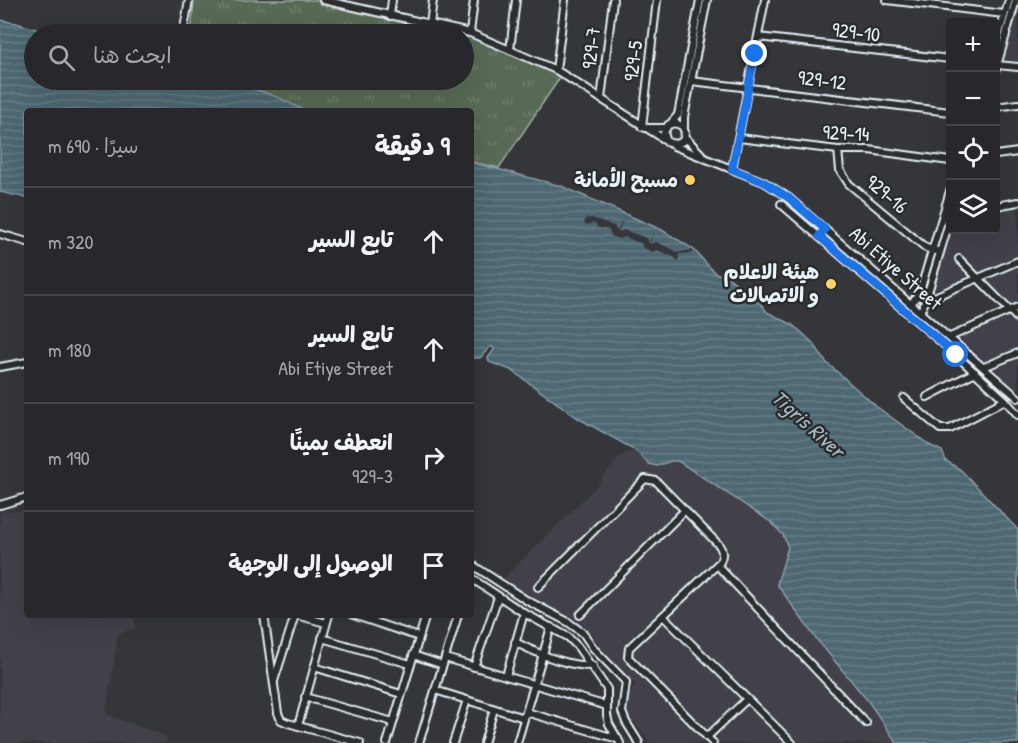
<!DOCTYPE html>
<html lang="ar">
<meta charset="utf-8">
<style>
body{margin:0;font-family:"Patrick Hand","Playpen Sans Arabic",sans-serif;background:#343438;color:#f1f3f6;direction:rtl}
.controls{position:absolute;right:18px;top:18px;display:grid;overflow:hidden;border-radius:6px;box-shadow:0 6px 24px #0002}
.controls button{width:54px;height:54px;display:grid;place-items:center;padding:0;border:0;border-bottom:2px solid #444448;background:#28282c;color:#f1f3f6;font:30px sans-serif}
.stop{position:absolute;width:18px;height:18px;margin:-14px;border:4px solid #1a73e8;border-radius:50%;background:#fff}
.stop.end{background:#1a73e8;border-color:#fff;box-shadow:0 2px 6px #0008}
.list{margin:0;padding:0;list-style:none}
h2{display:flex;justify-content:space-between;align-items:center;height:78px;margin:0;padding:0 24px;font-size:26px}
h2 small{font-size:20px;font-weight:400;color:#a5a6a9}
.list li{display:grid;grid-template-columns:39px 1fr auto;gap:18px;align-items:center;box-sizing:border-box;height:108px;padding:0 24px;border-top:2px solid #444448}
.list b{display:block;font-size:22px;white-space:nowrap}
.list p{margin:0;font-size:20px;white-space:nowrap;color:#a5a6a9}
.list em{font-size:20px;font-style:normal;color:#a5a6a9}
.icon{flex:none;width:33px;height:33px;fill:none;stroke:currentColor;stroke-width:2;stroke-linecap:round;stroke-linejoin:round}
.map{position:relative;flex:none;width:1018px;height:743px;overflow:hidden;direction:ltr}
.search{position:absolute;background:#28282c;box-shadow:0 6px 24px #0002;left:24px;top:24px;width:450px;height:66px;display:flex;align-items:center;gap:15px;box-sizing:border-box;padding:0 21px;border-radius:33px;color:#a5a6a9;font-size:22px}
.panel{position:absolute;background:#28282c;box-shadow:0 6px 24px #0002;left:24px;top:108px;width:450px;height:510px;border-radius:6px;direction:rtl}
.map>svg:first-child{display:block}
.built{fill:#434149}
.park{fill:url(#park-tufts);stroke:#a0aea6;stroke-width:1.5}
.water{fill:url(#water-rules);stroke:#8b9ea8;stroke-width:1.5}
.pier{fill:#35363a}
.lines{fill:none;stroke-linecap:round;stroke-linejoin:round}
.minor-casing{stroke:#e8f1f8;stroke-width:10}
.minor{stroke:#2a2d2e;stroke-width:6}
.route{stroke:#1a73e8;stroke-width:8}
.poi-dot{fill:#ffd166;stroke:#2a2d2e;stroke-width:2}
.labels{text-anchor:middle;stroke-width:5;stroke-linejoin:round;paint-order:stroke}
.street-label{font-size:20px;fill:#e8f1f8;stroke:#2a2d2e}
.poi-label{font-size:20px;font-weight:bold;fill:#e8f1f8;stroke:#2a2d2e;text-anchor:end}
.water-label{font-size:21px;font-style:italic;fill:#aabac2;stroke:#2a2d2e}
</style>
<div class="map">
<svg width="1018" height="743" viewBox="0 0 1018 743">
<defs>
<pattern id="park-tufts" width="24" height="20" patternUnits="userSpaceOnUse" patternTransform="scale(1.5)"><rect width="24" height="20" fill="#586a54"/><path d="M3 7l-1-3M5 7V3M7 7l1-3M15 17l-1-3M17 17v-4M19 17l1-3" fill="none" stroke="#70806d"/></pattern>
<pattern id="water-rules" width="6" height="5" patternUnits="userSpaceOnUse" patternTransform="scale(1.5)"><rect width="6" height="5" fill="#4d6772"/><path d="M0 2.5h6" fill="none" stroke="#677d87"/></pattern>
</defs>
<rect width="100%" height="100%" fill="#35363a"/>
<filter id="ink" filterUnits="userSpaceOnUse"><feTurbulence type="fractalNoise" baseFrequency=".0167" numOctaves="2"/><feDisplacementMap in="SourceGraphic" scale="12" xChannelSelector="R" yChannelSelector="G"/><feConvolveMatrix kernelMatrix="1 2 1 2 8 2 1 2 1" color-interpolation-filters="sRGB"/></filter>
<g filter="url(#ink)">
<g class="built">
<polygon points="1018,7 1018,63 1001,61"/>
<polygon points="1018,206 1018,391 957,336 1013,311 979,275 930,296 953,230 996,230 996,209"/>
<polygon points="635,450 649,464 657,466 674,460 684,464 760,513 783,535 788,547 777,584 814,636 868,701 897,743 651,743 621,707 635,685 587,632 508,584 504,578 594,489 620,456"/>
<polygon points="27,510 27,615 134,615 136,628 118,634 106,714 166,736 167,743 0,743 0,511"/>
</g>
<g class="park">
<polygon points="194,0 327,0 463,34 191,34"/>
<polygon points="464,35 503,47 563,73 499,168 471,162 471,111 305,111 269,95 254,90 218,84 205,80 464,80"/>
</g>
<g class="water">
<path d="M0,20L16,23L52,34H34V80H205C221,85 236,86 252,89C271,93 288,102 305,111H27V198L0,192Z"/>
<polygon points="471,162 561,186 662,230 693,249 715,273 728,277 762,305 767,312 791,324 800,331 814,344 826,362 877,407 931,446 942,451 946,461 961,470 1018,530 1018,743 897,743 868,701 814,636 777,584 788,547 783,535 771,522 678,461 671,461 657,466 649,464 635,450 578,418 511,370 489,362 488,358 494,350 493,347 490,347 480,358 471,358"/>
</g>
<polygon class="pier" points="625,214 618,232 624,230 646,238 649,244 655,228 650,244 656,242 678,252 693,250 693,253 679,254 678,261 674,257 657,250 652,252 643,248 641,243 637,242 625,237 619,239 611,236 609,230 596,227 597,225 593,223 588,225 584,224 586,217 588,219 592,218 614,226 617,231"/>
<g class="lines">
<defs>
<g id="minor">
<polyline points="323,0 470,33 503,47 556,70 670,143 677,144 683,141 685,132 682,126 675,123 668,125 664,133 667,142"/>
<polyline points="887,0 1004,14"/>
<polyline points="390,16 392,0"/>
<polyline points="430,25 433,0"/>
<polyline points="470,33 474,0"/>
<polyline points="183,34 189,0"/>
<polyline points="758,37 950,59"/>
<polyline points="996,44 1009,0"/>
<polyline points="510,50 516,0"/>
<polyline points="997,65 1018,67"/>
<polyline points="996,69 1016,0"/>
<polyline points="556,70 565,0"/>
<polyline points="691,81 950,112"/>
<polyline points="601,99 613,0"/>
<polyline points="996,107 1018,104"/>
<polyline points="671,123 678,115 700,0"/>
<polyline points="642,127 657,0"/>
<polyline points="684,127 684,117 707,0"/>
<polyline points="645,128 665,128"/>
<polyline points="685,137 704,157"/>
<polyline points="739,138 838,150 869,150 950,161"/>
<polyline points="674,146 764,182 789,198 1018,398"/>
<polyline points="838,150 840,170 849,184 926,248 940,252"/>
<polyline points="996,155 1018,152"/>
<polyline points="732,169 765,0"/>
<polyline points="781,204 956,355 1005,400 1018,415"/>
<polyline points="996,206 1018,202"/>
<polyline points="0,234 27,242"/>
<polyline points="959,259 1018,319"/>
<polyline points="918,296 926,299 932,298 1018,261"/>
<polyline points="912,303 920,291 950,191"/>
<polyline points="921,311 926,299 950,219"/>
<polyline points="950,337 1018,307"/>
<polyline points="0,367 27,362"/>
<polyline points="984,367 1018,353"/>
<polyline points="927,397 975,372"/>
<polyline points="904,398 940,429 950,429 1005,400"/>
<polyline points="0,505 27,497"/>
<polyline points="471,564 526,600 568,622 583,633 594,649 626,682 622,712 626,722 639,743"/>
<polyline points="717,565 866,723"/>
<polyline points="471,578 524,613 568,637 578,647 607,689 607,715 609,724 620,743"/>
<path d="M538,587L645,479L656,481L719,545C723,551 723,555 720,562L629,648L628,657L713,743"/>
<polyline points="264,615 278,713 281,720 288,723 360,743"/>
<polyline points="296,615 326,623"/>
<polyline points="353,615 419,637"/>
<polyline points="580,615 685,510"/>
<polyline points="663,616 792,743"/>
<polyline points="322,638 410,664"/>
<path d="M515,642C538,654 567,666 593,666"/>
<polyline points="413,655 443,665"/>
<polyline points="445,658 607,706"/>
<polyline points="314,667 401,694"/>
<polyline points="474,667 498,597"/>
<polyline points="506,676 524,613"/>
<polyline points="274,681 295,615"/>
<polyline points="435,690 524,718"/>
<polyline points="305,697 393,722"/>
<polyline points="526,712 618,739"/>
<polyline points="298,726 329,615"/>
<polyline points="707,737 747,699"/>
<polyline points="387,743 426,615"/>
<polyline points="419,743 458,615"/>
<polyline points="453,743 467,700"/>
<polyline points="484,743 494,709"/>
<polyline points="517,743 551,627"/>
</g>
</defs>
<use href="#minor" class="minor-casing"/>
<use href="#minor" class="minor"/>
</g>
</g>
<g class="lines" filter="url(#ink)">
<polyline class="route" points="755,54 732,169 764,182 789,198 825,229 819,236 956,355"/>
</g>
<g class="poi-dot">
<circle cx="690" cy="180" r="6"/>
<circle cx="831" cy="284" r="6"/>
</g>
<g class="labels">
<g class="street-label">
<text transform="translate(856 32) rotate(7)" y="7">929-10</text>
<text transform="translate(591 48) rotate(-83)" y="7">929-7</text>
<text transform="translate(633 61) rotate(-83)" y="7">929-5</text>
<text transform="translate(822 80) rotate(7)" y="7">929-12</text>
<text transform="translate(846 133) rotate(3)" y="7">929-14</text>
<text transform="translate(887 194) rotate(40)" y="7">929-16</text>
<text transform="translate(896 268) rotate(41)" y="7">Abi Etiye Street</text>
</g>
<g class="poi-label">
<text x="678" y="187">مسبح الأمانة</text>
<text x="819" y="279">هيئة الاعلام<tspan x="819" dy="23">و الاتصالات</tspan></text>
</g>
<g class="water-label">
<text transform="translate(808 424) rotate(42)" y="7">Tigris River</text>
</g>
</g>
</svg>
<div class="controls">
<button>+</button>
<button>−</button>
<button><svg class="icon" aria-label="locate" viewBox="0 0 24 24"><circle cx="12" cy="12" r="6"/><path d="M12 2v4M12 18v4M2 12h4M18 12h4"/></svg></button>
<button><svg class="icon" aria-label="layers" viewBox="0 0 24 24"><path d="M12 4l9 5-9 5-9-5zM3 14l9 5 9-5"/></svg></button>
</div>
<div class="stop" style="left:956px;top:355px"></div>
<div class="stop end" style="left:755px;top:54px"></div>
<div class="search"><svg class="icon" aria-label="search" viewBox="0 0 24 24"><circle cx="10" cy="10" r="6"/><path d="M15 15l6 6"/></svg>ابحث هنا</div>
<section class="panel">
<h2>9 دقيقة<small>سيرًا · 690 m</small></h2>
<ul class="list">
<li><svg class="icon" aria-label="ahead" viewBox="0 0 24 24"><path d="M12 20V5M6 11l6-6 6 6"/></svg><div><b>تابع السير</b></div><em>320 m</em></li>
<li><svg class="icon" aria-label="ahead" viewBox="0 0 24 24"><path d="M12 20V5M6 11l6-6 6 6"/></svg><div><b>تابع السير</b><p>Abi Etiye Street</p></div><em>180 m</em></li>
<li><svg class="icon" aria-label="right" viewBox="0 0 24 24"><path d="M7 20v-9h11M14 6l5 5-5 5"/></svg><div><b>انعطف يمينًا</b><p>929-3</p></div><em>190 m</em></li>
<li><svg class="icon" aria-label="arrive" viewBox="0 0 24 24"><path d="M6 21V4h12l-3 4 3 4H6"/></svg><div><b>الوصول إلى الوجهة</b></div></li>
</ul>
</section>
</div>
